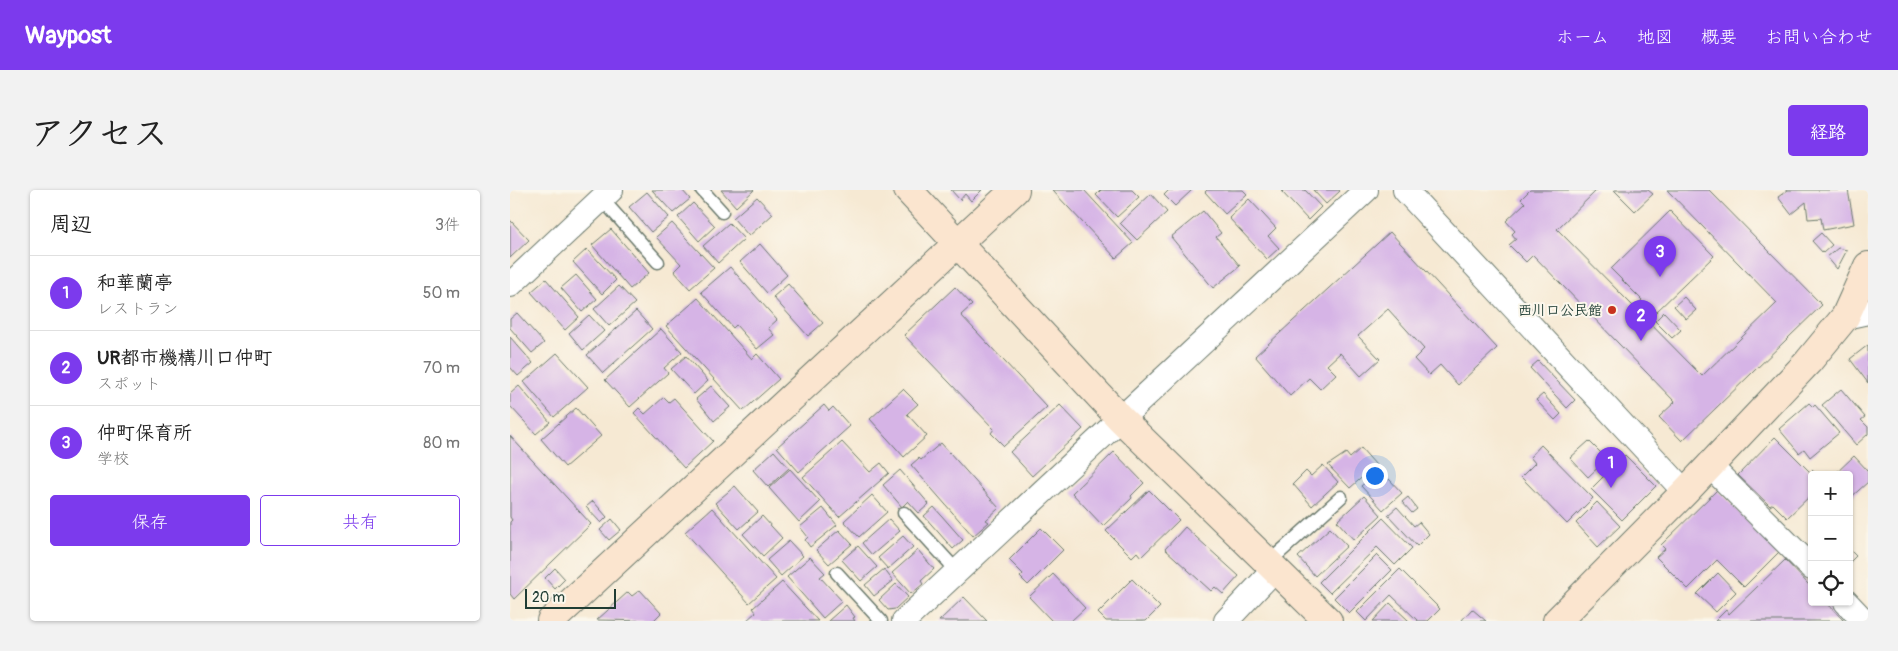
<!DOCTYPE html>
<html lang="ja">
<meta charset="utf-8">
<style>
body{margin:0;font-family:Pangolin,"Klee One",sans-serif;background:#f2f2f2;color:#222}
.controls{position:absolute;right:15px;bottom:15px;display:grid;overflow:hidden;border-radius:5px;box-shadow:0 1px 4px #0004}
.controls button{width:45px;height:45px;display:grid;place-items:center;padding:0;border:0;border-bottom:1px solid #e0e0e0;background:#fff;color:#222;font:25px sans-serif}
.scale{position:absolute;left:15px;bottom:12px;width:91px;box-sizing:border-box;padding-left:5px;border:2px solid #1f3d34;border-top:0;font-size:14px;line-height:18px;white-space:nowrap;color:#1f3d34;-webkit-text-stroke:4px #fbf7ec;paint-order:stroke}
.you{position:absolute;left:864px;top:285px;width:18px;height:18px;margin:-12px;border:4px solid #fff;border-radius:50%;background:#1a73e8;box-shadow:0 0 0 8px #1a73e833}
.badge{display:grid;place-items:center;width:32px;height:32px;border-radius:50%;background:#7c3aed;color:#fff;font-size:16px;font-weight:700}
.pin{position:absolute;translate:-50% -41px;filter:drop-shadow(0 1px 2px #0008)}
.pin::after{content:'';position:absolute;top:26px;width:18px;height:15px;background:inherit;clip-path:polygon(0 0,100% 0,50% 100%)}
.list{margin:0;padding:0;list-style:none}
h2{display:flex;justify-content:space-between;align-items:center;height:65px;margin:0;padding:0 20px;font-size:21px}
h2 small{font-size:16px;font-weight:400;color:#767676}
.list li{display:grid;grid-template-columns:32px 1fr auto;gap:15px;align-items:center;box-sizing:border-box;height:75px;padding:0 20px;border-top:1px solid #e0e0e0}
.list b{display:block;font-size:19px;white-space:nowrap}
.list p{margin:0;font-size:16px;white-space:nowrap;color:#767676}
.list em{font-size:16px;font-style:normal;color:#767676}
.actions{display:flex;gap:10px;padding:15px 20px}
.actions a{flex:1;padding:11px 0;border:1px solid #7c3aed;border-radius:5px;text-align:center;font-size:18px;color:#7c3aed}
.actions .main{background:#7c3aed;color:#fff}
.icon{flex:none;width:28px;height:28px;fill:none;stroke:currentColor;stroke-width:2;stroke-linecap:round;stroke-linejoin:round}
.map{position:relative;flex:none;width:1358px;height:431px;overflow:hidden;border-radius:5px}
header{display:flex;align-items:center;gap:30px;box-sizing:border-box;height:70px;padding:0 25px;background:#7c3aed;color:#fff}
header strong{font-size:24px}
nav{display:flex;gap:28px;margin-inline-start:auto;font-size:18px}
.intro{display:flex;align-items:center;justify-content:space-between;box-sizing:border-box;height:120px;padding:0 30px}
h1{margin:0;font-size:35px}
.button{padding:12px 22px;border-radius:5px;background:#7c3aed;color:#fff;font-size:18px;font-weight:700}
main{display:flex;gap:30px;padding:0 30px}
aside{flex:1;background:#fff;border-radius:5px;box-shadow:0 1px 4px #0004}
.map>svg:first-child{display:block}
.building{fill:#d6b4e6}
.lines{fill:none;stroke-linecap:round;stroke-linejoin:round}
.lane-casing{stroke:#6a796c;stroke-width:15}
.street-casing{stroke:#6a796c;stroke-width:26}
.secondary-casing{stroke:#6a796c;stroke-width:30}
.lane{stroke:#fff;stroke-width:12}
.street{stroke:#fff;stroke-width:24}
.secondary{stroke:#fbe5cf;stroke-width:28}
.poi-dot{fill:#c8321e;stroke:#fbf7ec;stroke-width:2}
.labels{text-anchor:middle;stroke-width:4;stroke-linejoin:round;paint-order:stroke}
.poi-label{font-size:14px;font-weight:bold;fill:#1f3d34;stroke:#fbf7ec;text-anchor:end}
</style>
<header>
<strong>Waypost</strong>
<nav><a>ホーム</a><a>地図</a><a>概要</a><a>お問い合わせ</a></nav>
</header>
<div class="intro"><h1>アクセス</h1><a class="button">経路</a></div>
<main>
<aside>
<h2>周辺<small>3件</small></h2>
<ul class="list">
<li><span class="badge">1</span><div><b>和華蘭亭</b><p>レストラン</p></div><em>50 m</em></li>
<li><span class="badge">2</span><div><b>UR都市機構川口仲町</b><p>スポット</p></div><em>70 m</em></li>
<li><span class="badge">3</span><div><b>仲町保育所</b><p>学校</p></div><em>80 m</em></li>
</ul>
<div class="actions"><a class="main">保存</a><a>共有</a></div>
</aside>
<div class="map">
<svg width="1358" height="431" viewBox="0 0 1358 431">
<rect width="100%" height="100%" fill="#fbf7ec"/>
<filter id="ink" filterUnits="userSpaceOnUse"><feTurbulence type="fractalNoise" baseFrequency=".02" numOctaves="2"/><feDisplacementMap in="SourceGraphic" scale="10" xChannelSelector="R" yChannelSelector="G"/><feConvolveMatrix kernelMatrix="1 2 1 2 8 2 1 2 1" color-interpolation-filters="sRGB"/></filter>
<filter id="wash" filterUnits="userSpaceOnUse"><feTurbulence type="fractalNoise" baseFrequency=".0096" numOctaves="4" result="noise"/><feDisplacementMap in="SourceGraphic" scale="20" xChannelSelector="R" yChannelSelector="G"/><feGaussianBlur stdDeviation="1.12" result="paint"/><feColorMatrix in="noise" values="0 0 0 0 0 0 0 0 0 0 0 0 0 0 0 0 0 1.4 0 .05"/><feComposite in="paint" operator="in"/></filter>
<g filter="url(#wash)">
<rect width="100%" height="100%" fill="#f6e9d3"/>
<g id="blocks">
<g class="building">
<polygon points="142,0 172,0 180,9 163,23"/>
<polygon points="211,0 244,0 226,17"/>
<polygon points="441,0 472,0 461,11 455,4 450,10"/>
<polygon points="542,0 574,0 623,53 606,68"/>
<polygon points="591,0 622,0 629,7 607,27 586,5"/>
<polygon points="659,0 682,0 665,16 654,5"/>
<polygon points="697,0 733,0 737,4 715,24 695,2"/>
<polygon points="774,0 795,0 811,17 798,30 772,2"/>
<polygon points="803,0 829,0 830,1 816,14"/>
<polygon points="1020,0 1087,0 1047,39 1192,186 1267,113 1157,0 1199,0 1312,115 1172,251 1149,227 1165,212 1023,65 1016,72 999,55 1006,49 1002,44 1005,41 996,31 1015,13 1011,9"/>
<polygon points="1104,0 1138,0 1143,4 1125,21"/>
<polygon points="1278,0 1338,0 1344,34 1313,40 1311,28 1298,29 1296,12 1281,24 1268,7"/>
<polygon points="137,2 159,27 141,42 119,17"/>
<polygon points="641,4 657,22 627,50 610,33"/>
<polygon points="247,7 263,24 239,46 223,28"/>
<polygon points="739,9 766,38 758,46 769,58 757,69 719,28"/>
<polygon points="183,13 205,36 189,51 168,27"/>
<polygon points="693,21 711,43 706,47 730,76 703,98 661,47"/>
<polygon points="1160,21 1204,66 1145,123 1142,120 1137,125 1128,114 1132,110 1101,79"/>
<polygon points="0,30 19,50 0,68"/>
<polygon points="162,33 204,78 180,99 164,81 171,74 146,47"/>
<polygon points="219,33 234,49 208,73 193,56"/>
<polygon points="101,39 139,83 120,99 82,55"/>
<polygon points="880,42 987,158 948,195 930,175 919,185 904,169 914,159 878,119 848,146 870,169 851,186 830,163 817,175 826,184 810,199 799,188 780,206 745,166"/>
<polygon points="1311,43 1322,55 1313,63 1302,51"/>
<polygon points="250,54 277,85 257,103 230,72"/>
<polygon points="1328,58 1337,60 1327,79 1317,67"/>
<polygon points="77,59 106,90 92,104 63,72"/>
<polygon points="220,77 267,130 258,138 264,145 247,159 226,135 223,138 191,102"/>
<polygon points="66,85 87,109 72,122 51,98"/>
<polygon points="36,89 69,127 55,140 21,102"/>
<polygon points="278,94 313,133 298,146 263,107"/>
<polygon points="109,96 125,113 99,136 84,119"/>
<polygon points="445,97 462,115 451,125 537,217 494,256 481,243 484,239 394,145"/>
<polygon points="1174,107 1186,120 1176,129 1164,116"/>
<polygon points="188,108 242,169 247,164 269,189 233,221 156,136"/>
<polygon points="126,121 142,139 93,183 77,165"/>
<polygon points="1154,122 1171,140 1162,148 1145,131"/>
<polygon points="7,123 34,153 22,163 0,138 0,129"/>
<polygon points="79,125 94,141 73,160 59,143"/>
<polygon points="151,139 172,162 154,178 158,183 120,217 95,190"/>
<polygon points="0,147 23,173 8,186 0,177"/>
<polygon points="1358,155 1358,193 1340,169"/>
<polygon points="47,163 78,197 44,227 14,192"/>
<polygon points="176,166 198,191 184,204 161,179"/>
<polygon points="1028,171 1065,210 1057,218 1020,178"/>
<polygon points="9,196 40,232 26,244 0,216 0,204"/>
<polygon points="201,196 220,217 204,231 186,209"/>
<polygon points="393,199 408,214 397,224 417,246 394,267 360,229"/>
<polygon points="1331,199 1355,227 1351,230 1358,237 1358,244 1346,255 1312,215"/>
<polygon points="1033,204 1051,224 1045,230 1026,210"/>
<polygon points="154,207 159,212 164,208 203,251 174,278 124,223 129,218 135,224"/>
<polygon points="1299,213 1303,217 1305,215 1329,243 1300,267 1294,259 1289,263 1269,239"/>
<polygon points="314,215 319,221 323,217 340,236 289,282 267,257"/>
<polygon points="550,215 573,239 522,286 500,262"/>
<polygon points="66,218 91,246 55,277 31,249"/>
<polygon points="0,246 81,334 4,409 0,404 0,332 2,330 0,327"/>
<polygon points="1265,247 1300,282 1302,280 1307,285 1302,285 1302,304 1277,328 1263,314 1260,316 1228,285"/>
<polygon points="1079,251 1097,269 1078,287 1060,268"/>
<polygon points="332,252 360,282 371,273 379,283 329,327 293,287"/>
<polygon points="431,253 489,318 476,330 479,332 463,346 401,275 409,268 411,270"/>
<polygon points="1031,255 1083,308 1057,334 1011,287 1025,273 1020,267"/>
<polygon points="851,258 866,275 840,298 818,275 836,263 840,268"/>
<polygon points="264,261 279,278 258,297 243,280"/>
<polygon points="604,262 634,293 621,306 622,308 593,336 562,303"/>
<polygon points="1115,265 1146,296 1112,330 1081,299"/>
<polygon points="1344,266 1358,281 1358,292 1339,309 1339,285 1324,285"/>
<polygon points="813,275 828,292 802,316 783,294 796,281 801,286"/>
<polygon points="280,279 310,312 289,332 259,298"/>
<polygon points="390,280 419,314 409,323 398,311 392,317 373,295"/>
<polygon points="868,282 876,291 879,289 892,303 873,320 851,296"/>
<polygon points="225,296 248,322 229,339 205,313"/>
<polygon points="639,300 669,330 631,367 627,362 622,367 596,341"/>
<polygon points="1207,300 1269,362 1234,397 1207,370 1178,399 1146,367 1155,359 1151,355"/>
<polygon points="362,305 377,322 349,347 334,331"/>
<polygon points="854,306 871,325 844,350 827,331"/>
<polygon points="898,307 907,319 902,323 892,312"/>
<polygon points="83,311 97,327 91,333 76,317"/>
<polygon points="1087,312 1110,336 1088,357 1066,333"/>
<polygon points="424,317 453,350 443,359 414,326"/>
<polygon points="887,317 904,336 909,332 919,344 907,356 878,325"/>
<polygon points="202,318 266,389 239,413 175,342"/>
<polygon points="313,318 327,335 300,357 295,350 298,347 290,337"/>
<polygon points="252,326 272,348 253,366 233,344"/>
<polygon points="873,328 902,358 885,375 867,357 820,403 809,392"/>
<polygon points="102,329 111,340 99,350 90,340"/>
<polygon points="379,329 390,341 362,365 352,353"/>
<polygon points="675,337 729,386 713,404 705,397 701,401 655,359"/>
<polygon points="531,338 553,360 518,395 510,387 513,384 499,370"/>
<polygon points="820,338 837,356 805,386 788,367"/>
<polygon points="329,340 342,354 319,374 306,360"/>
<polygon points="393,346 403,357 378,379 368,368"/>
<polygon points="279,351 293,366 271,386 257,370"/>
<polygon points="348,356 367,377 351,391 332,370"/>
<polygon points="1339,359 1346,366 1339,373"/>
<polygon points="408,360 424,379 411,391 413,394 401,404 382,383"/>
<polygon points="867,365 882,380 839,423 824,408"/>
<polygon points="300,367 315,383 310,387 332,411 313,428 277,387"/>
<polygon points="1275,370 1302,398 1302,412 1316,412 1334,431 1205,431 1216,420 1219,424"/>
<polygon points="45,378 55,389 45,399 35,388"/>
<polygon points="374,379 383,391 364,406 355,395"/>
<polygon points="890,379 930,419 918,431 908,431 881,405 856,431 847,422"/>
<polygon points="1208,383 1226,402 1206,422 1187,404"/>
<polygon points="543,384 575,418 561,431 542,431 519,407"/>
<polygon points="622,389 650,417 636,431 596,431 588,423"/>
<polygon points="272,392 308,431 236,431 246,422 243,418"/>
<polygon points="386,394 398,407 385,419 378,420 369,410"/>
<polygon points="130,400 151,423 143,431 87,430 118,402 122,406"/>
<polygon points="454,407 477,431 429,431"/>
<polygon points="880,413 899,431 863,431"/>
<polygon points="336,415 345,427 343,428 345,431 318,431"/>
<polygon points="962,419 976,431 951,431"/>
</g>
</g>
</g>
<g filter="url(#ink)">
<use href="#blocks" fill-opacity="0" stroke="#6a796c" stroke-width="1"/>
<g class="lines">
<defs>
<g id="lane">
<polyline points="192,0 212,22"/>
<polyline points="92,9 148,72"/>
<polyline points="394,323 447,381"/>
<polyline points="757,374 831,307"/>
<polyline points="327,383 371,431"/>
</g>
<g id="street">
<polyline points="895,0 1175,302"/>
<polyline points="0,95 101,0"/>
<polyline points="1335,127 1358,122"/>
<polyline points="1200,276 1302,378"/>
<polyline points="1336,412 1354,431"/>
<polyline points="394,431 856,0"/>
<polyline points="716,431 764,380"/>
</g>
<g id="secondary">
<polyline points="398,0 610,228 818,431"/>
<polyline points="41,431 505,0"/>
<polyline points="1047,431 1175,302 1298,172 1335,127 1358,76"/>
</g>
</defs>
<use href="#lane" class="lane-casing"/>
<use href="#street" class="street-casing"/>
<use href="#secondary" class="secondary-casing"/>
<use href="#lane" class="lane"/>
<use href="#street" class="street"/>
<use href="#secondary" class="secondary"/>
</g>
</g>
<circle class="poi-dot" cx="1102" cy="120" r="5"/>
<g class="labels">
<g class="poi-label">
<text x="1092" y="125">西川口公民館</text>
</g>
</g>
</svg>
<div class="controls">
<button>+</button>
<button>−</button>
<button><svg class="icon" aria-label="locate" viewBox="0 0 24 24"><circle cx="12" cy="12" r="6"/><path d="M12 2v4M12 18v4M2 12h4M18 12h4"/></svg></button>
</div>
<div class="scale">20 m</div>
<div class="you"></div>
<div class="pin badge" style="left:1101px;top:298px">1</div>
<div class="pin badge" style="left:1131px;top:151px">2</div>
<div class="pin badge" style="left:1150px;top:87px">3</div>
</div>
</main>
